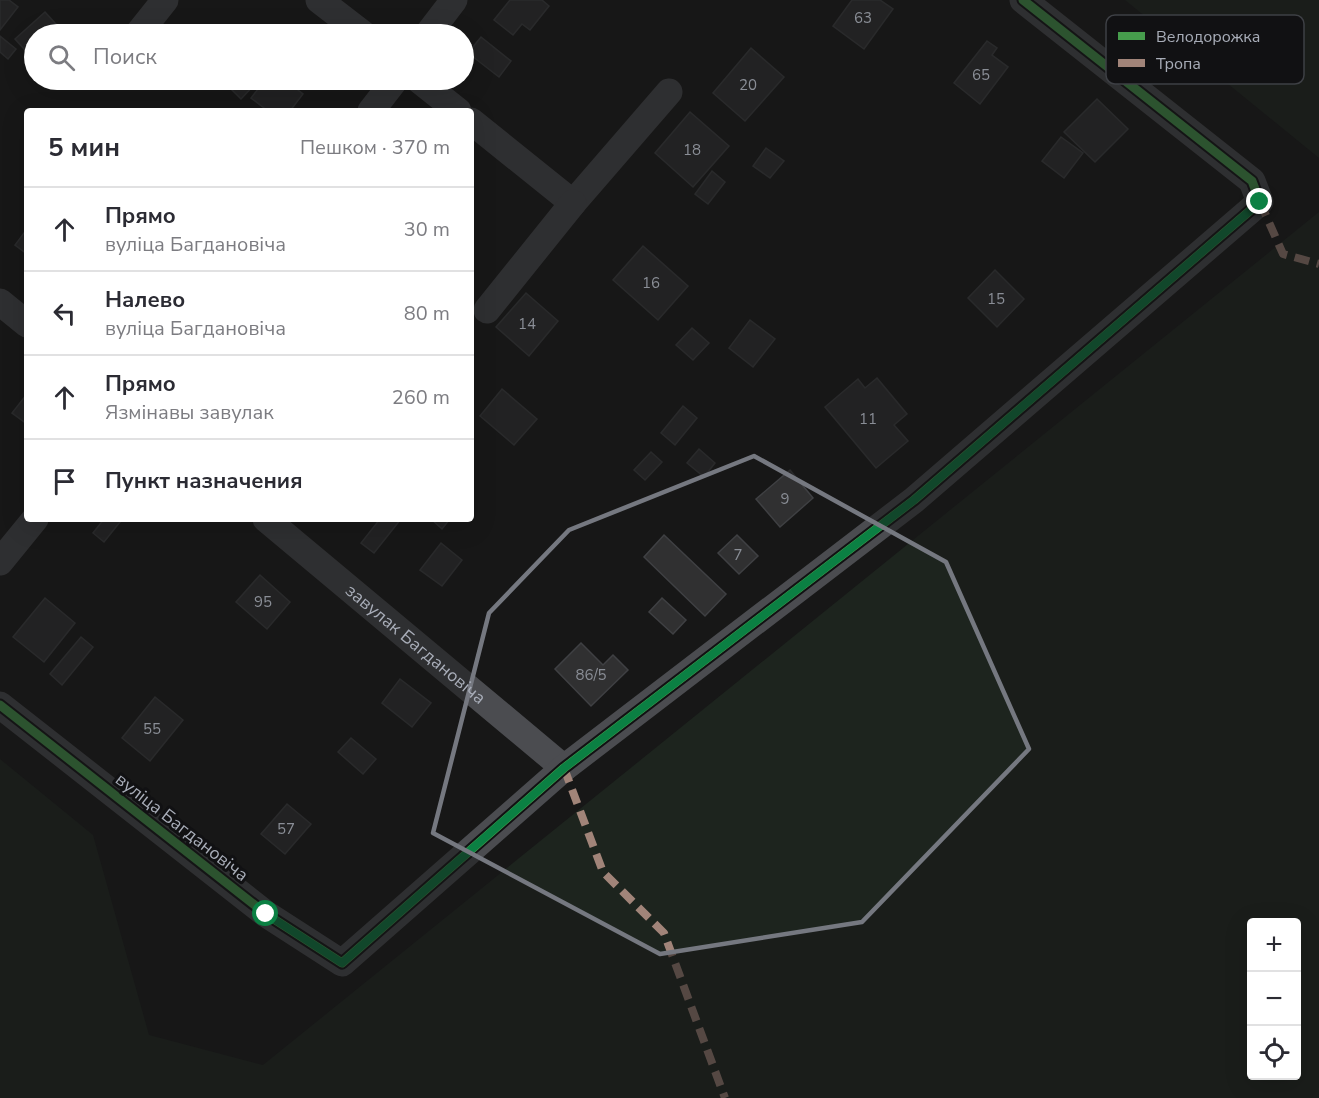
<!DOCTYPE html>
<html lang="ru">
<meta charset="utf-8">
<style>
body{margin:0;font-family:"Nunito Sans",sans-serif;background:#f7f7f7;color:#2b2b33}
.controls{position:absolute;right:18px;bottom:18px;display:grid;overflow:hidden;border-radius:6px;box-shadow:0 6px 24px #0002}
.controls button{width:54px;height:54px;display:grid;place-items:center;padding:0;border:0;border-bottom:2px solid #e1e1e2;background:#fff;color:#2b2b33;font:30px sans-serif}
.stop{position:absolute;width:18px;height:18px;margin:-14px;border:4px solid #0b8043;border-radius:50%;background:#fff}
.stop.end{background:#0b8043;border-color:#fff;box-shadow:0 2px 6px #0008}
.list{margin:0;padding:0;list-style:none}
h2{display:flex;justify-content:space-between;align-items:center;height:78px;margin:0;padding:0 24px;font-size:26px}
h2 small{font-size:20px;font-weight:400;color:#7c7c81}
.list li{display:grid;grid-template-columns:39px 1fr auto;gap:18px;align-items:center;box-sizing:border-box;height:84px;padding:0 24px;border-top:2px solid #e1e1e2}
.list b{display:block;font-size:22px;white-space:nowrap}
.list p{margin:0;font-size:20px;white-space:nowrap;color:#7c7c81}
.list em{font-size:20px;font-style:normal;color:#7c7c81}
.icon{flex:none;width:33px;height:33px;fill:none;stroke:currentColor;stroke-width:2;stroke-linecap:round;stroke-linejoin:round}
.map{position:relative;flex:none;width:1319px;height:1098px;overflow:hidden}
.search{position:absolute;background:#fff;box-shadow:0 6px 24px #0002;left:24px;top:24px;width:450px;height:66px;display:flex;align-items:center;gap:15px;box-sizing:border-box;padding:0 21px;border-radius:33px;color:#7c7c81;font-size:22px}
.panel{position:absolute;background:#fff;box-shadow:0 6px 24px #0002;left:24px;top:108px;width:450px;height:414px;border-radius:6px}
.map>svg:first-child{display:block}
.green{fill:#1d241e;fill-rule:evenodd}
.building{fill:#303031;stroke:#3f4043;stroke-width:1.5}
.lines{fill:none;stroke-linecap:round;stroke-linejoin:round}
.minor{stroke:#4b4c50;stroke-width:27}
.quiet{stroke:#a18479;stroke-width:8;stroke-dasharray:15 8;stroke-linecap:butt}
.cycleway-casing{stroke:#111113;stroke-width:13}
.cycleway{stroke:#469c4c;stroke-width:9}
.route{stroke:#0b8043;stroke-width:8}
.marked{fill:none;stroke:#757880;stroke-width:4.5;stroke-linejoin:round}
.labels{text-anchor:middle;stroke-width:6;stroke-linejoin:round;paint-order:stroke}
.number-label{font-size:15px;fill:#8a8e96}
.street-label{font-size:18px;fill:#a8adb8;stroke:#111113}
.key{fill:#111113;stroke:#3e4045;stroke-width:1.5}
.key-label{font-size:16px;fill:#a8adb8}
</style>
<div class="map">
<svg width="1319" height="1098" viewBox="0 0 1319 1098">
<rect width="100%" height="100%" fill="#171717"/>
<g class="green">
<polygon points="1125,0 1319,0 1319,158"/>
<path d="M1319,212V1098H0V759L93,835L149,1035L263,1065ZM1252,922H1296V1076H1252Z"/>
</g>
<g class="building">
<polygon points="0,0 9,0 18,7 0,30"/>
<polygon points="510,0 542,0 549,6 530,30 522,24 513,35 494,20"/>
<polygon points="852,0 880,0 893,9 864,49 833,26"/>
<polygon points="45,12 65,34 34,34 34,60 15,39"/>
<polygon points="0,36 16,49 8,59 0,52"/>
<polygon points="481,37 511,61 499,77 468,53"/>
<polygon points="987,41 997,48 992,55 1008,67 980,104 954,83"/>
<polygon points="751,48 784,77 745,121 713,93"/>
<polygon points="238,80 259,80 241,99 230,88"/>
<polygon points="265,80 285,80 303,94 290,111 268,111 251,98"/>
<polygon points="1097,99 1128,129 1095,162 1064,132"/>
<polygon points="690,112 729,146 693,187 655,153"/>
<polygon points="1061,137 1083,153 1064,178 1042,161"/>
<polygon points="766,148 784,161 770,178 753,166"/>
<polygon points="712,171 725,182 708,204 695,194"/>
<polygon points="27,229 27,254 15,245"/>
<polygon points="643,246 688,286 658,320 613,280"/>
<polygon points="995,270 1024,299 997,327 968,298"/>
<polygon points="526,293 558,321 529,356 496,327"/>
<polygon points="750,320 775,339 753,367 729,348"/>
<polygon points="692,328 709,343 693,360 676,345"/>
<polygon points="877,378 907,414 894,425 908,441 876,468 825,407 858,379 865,388"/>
<polygon points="502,389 537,419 514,445 480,416"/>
<polygon points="27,394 27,424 12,413"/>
<polygon points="683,406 697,418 675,445 661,433"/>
<polygon points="699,449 715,463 704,477 687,463"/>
<polygon points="651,452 662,462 645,480 634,470"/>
<polygon points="790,470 813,498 780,527 756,499"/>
<polygon points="104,519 117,519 120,522 104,542 93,533"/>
<polygon points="380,519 401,519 374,553 361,543"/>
<polygon points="431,519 450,519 442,529"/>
<polygon points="664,535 726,594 705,616 644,557"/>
<polygon points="737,535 758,556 739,574 718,553"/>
<polygon points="441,543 462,560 442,586 420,570"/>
<polygon points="260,575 290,602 267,629 236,602"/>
<polygon points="45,598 75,623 44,662 13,637"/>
<polygon points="662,598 686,620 673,634 649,612"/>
<polygon points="81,637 93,647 62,685 50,674"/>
<polygon points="581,643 603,665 613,655 628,670 591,706 555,669"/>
<polygon points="400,679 431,703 412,727 382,703"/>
<polygon points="155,697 183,720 150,761 122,738"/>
<polygon points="351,738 376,759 363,774 338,752"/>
<polygon points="287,804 311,824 285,854 261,834"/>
</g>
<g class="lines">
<g class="minor">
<polyline points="319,0 363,34"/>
<polyline points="138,34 165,0"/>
<polyline points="428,34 454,0"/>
<polyline points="419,80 458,111"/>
<polyline points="371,111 395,80"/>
<polyline points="471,121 573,203 669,92"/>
<polyline points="0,302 27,324"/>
<polyline points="487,310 573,203"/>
<path id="s1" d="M266,519L564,768"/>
<polyline points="0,562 35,519"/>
<polyline points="0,705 266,914 342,963 564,768 914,500 1260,202 1252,181 1023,0"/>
</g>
<g class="quiet">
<polyline points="1260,202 1283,254 1319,264"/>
<polyline points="564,768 603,872 664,933 725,1098"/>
</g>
<defs>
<polyline id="cycleway" points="0,705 266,914 342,963 564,768 914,500 1260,202 1252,181 1023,0"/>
</defs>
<use href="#cycleway" class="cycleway-casing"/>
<use href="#cycleway" class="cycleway"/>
</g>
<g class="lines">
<polyline class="route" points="266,914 342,963 564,768 914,500 1260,202"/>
</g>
<path d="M0 0H1319V1098H0ZM754,456L946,562L1029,749L862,922L660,954L433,833L489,613L569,530Z" fill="#171717" fill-opacity=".55" fill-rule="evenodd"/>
<path class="marked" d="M754,456L946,562L1029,749L862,922L660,954L433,833L489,613L569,530Z"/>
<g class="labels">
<g class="number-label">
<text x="863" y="23">63</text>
<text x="981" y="80">65</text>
<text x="748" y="90">20</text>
<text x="692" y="155">18</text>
<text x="651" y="288">16</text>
<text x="996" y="304">15</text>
<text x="527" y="329">14</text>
<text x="868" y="424">11</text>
<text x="785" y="504">9</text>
<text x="738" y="560">7</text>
<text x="263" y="607">95</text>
<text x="591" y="680">86/5</text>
<text x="152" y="734">55</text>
<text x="286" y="834">57</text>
</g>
<g class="street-label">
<text dy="6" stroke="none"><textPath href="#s1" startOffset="195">завулак Багдановіча</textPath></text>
<text transform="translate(182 827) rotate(38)" y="6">вуліца Багдановіча</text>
</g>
</g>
<rect x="1106" y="15" width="198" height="69" rx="9" class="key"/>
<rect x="1118" y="32" width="27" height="8" fill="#469c4c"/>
<rect x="1118" y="59" width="27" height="8" fill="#a18479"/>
<g class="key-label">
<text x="1156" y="42">Велодорожка</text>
<text x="1156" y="69">Тропа</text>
</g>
</svg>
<div class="controls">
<button>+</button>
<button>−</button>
<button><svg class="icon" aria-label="locate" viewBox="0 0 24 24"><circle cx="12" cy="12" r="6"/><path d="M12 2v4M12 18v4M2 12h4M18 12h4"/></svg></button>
</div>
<div class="stop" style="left:266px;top:914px"></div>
<div class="stop end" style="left:1260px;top:202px"></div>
<div class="search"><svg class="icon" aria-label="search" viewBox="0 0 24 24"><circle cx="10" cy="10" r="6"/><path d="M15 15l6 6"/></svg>Поиск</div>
<section class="panel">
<h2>5 мин<small>Пешком · 370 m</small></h2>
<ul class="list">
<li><svg class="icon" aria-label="ahead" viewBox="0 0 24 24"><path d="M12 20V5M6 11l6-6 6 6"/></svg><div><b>Прямо</b><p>вуліца Багдановіча</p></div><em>30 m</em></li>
<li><svg class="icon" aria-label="left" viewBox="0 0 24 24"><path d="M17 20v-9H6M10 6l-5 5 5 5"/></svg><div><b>Налево</b><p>вуліца Багдановіча</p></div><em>80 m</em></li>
<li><svg class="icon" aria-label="ahead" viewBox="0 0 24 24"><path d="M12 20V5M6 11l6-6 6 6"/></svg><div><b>Прямо</b><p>Язмінавы завулак</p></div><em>260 m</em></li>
<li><svg class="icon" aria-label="arrive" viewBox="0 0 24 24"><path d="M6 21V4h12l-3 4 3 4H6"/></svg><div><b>Пункт назначения</b></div></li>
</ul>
</section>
</div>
